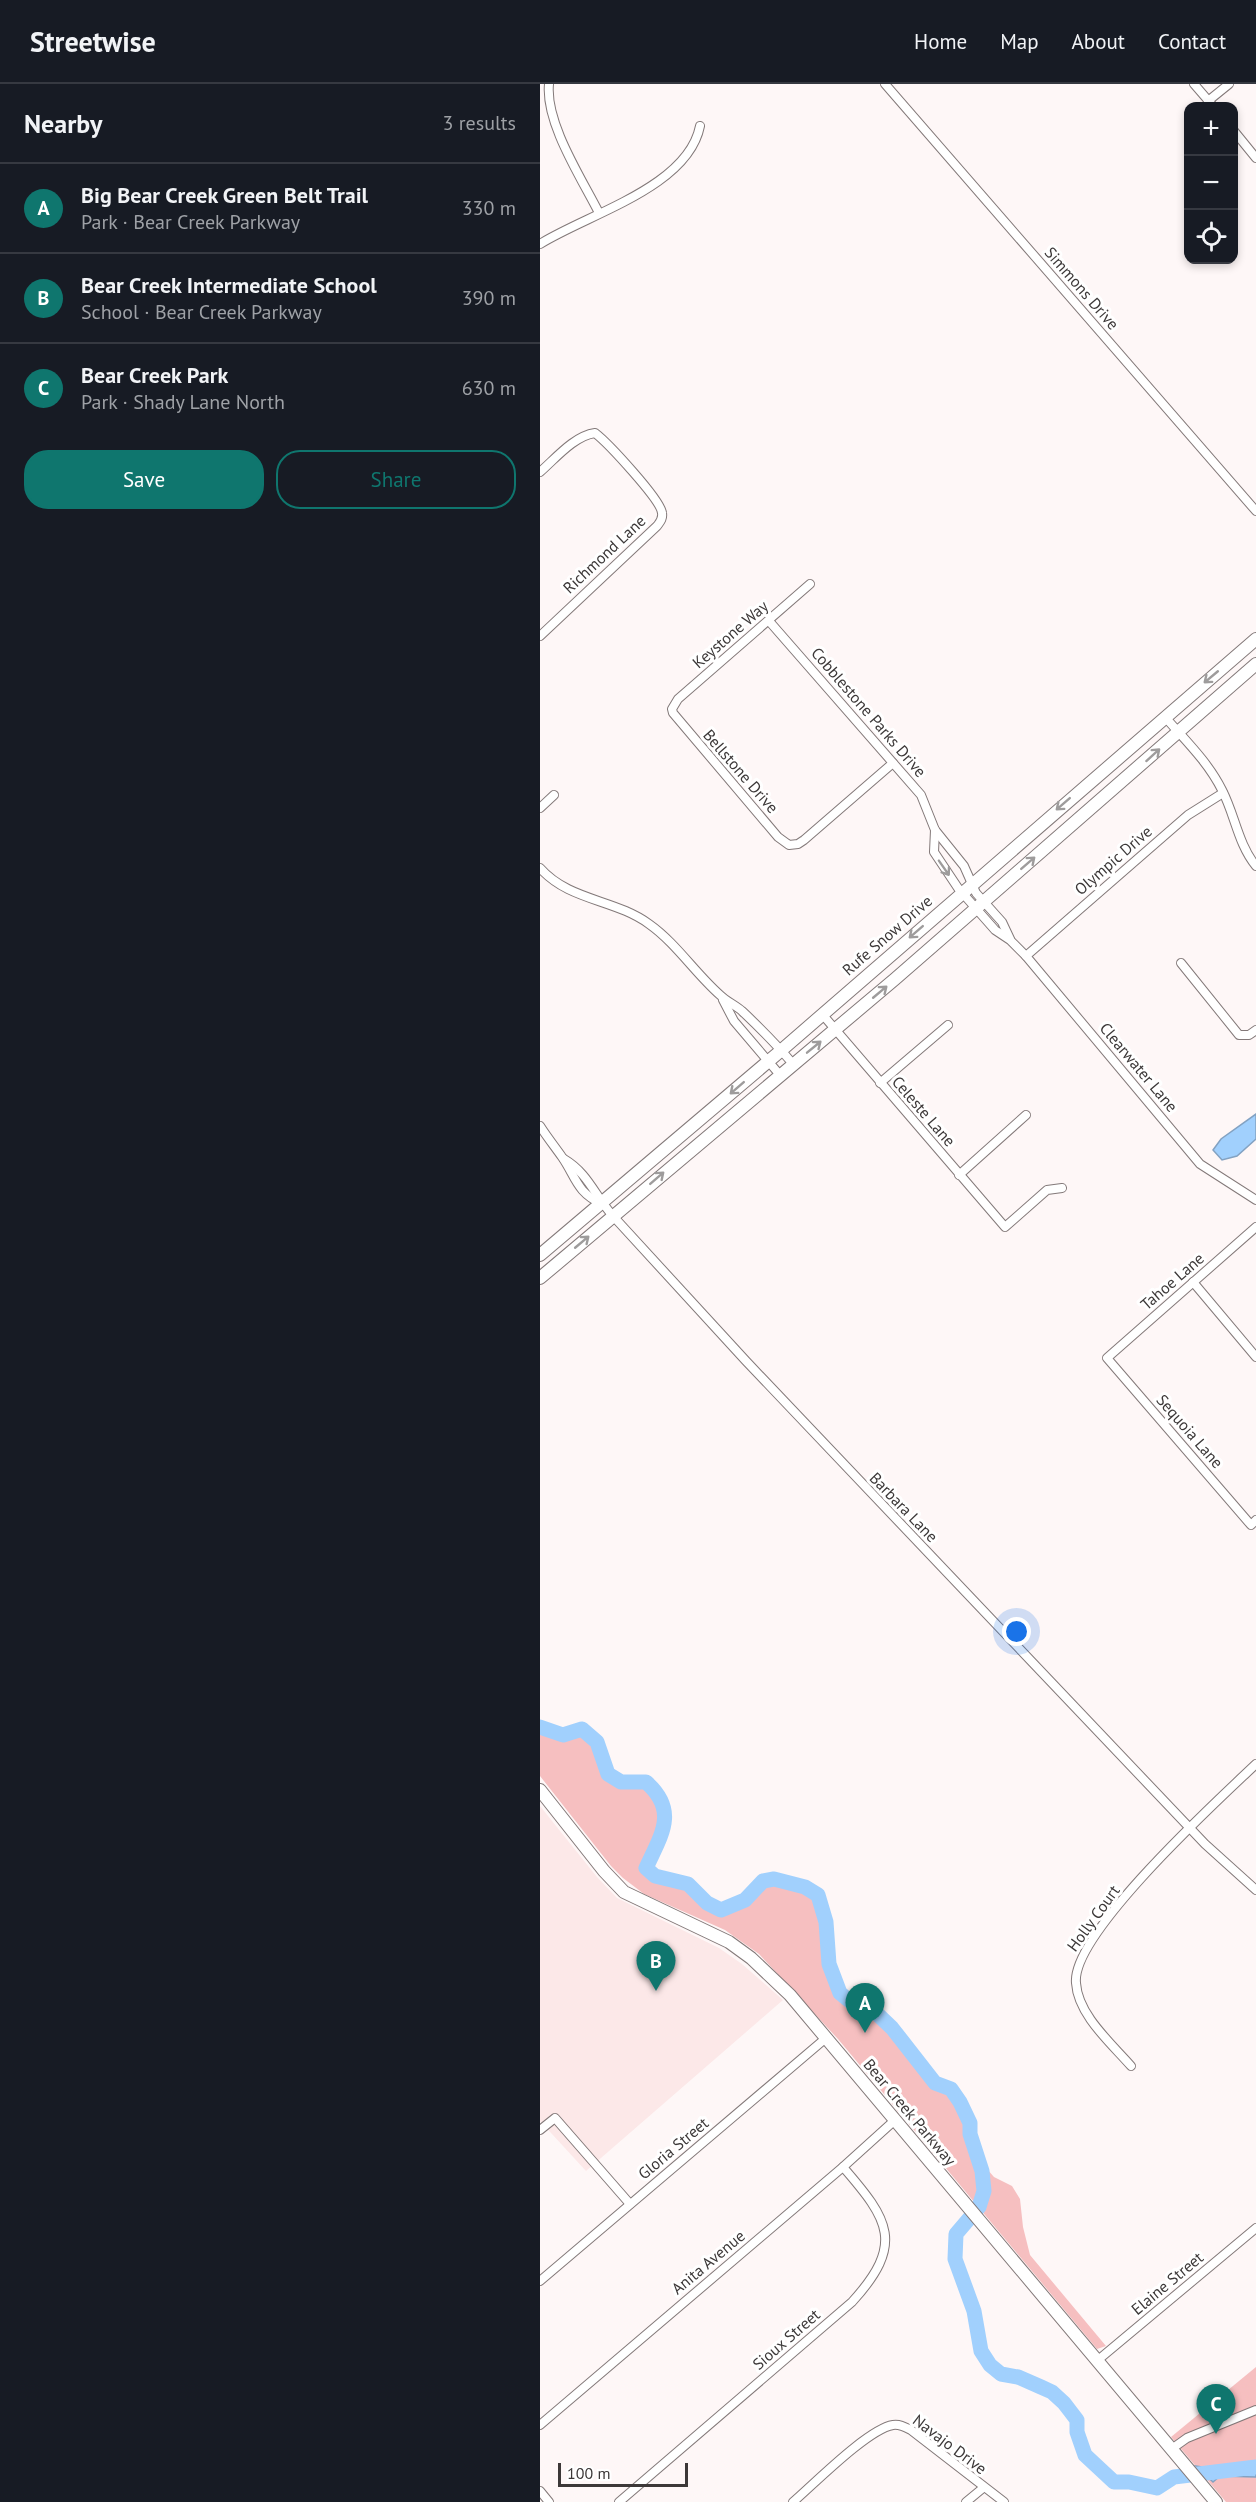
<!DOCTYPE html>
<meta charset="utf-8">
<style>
body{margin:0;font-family:"PT Sans",sans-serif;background:#242831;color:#f1f3f6}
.controls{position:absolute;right:18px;top:18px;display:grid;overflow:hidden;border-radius:12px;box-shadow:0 3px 9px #0003}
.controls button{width:54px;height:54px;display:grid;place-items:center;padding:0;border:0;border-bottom:2px solid #363941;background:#171b24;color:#f1f3f6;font:30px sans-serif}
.scale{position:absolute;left:18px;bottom:15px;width:130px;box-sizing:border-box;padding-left:6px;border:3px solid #3c3838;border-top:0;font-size:16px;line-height:21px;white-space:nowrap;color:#3c3838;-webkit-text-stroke:4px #fff;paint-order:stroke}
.you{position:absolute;left:477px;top:1548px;width:21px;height:21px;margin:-15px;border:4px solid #fff;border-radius:50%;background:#1a73e8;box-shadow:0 0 0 9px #1a73e833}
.badge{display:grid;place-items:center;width:39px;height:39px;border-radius:50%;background:#0f766e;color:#fff;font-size:20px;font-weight:700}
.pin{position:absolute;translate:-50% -50px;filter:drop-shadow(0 2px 3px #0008)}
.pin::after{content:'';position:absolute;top:32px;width:21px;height:18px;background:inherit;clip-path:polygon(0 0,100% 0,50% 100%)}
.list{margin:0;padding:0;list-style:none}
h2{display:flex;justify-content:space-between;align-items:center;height:78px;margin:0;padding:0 24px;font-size:26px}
h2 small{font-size:20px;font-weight:400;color:#9ea1a6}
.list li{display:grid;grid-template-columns:39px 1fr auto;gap:18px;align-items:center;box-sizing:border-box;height:90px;padding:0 24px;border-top:2px solid #363941}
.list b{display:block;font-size:22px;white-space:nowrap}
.list p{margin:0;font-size:20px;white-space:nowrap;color:#9ea1a6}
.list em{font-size:20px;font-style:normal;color:#9ea1a6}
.actions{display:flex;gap:12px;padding:18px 24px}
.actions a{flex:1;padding:14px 0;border:2px solid #0f766e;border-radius:24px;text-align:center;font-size:21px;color:#0f766e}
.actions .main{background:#0f766e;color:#fff}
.icon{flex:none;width:33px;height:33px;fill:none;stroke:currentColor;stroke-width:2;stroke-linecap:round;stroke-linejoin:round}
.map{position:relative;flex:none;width:716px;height:2418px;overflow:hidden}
header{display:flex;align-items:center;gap:36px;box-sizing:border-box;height:84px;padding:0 30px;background:#171b24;border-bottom:2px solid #363941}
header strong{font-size:28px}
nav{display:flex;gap:33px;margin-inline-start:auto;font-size:21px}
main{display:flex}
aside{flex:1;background:#171b24}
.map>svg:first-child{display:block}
.built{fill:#fce8e8}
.green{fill:#f6bfc0}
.water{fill:#a1d0fd;stroke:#83a2c2;stroke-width:1.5}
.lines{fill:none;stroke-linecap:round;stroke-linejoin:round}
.river{stroke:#a1d0fd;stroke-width:15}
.street-casing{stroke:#837979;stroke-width:10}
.secondary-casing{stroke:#837979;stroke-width:14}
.street{stroke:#fff;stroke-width:8}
.secondary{stroke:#fff;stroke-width:12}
.oneway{stroke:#9e9c9c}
.labels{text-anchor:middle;stroke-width:6;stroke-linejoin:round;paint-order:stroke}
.street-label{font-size:16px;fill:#3c3838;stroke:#fff}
</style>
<header>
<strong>Streetwise</strong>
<nav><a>Home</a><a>Map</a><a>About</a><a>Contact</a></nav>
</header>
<main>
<aside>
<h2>Nearby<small>3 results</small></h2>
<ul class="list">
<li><span class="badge">A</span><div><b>Big Bear Creek Green Belt Trail</b><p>Park · Bear Creek Parkway</p></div><em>330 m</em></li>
<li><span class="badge">B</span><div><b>Bear Creek Intermediate School</b><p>School · Bear Creek Parkway</p></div><em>390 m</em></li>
<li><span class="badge">C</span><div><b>Bear Creek Park</b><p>Park · Shady Lane North</p></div><em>630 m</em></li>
</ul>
<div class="actions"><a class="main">Save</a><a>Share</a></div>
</aside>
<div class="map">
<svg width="716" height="2418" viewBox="0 0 716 2418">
<rect width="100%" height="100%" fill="#fef7f7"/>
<polygon class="built" points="0,1722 57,1793 77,1814 179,1864 202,1880 243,1916 46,2087 0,2037"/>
<g class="green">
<path d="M0,1643L23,1651L42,1645L57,1658L69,1690L81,1698H106C139,1727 122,1750 106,1783L115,1792L148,1800L167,1819L181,1826L205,1817L223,1797L234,1795L265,1803L278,1811L286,1838L289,1880L300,1909L311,1918L331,1924L352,1944L395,1999L411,2005L425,2029L440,2077L454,2093L472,2102L480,2115L483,2143L490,2171L566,2262L557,2265L298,1955L219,1870L185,1846L104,1810L83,1794L71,1782L0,1692Z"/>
<polygon points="716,2283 716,2418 686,2418 631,2353"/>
</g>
<g class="water">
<polygon points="716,1030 716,1055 697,1072 682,1076 673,1066 681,1055"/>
<polygon points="716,2378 716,2393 680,2392 673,2398 656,2382 669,2384"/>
</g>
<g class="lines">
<path class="river" d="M0,1643L23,1651L42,1645L57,1658L68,1690L81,1698H106C139,1727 121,1751 106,1784L115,1792L148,1800L167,1819L181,1826L205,1816L223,1797L234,1795L265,1803L278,1811L286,1838L289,1880L300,1909L311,1918L331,1924L352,1944L395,1999L411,2005L420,2018L430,2039V2050L442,2087L444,2107L439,2123L416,2150L415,2175L434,2227L441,2267L450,2281L461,2290L478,2293L501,2303L512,2308L524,2319L537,2336V2348L545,2371L574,2398H589L617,2404L634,2393L716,2383"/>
<defs>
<g id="street">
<path d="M9,0C5,39 42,95 59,129"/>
<polyline points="345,0 716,427"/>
<polyline points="654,0 673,22"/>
<polyline points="668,17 689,0"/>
<polyline points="694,47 716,74"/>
<path d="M0,160C48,130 148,103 160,42"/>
<path d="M0,388C16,374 34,352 55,349C68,359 121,416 122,429C123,435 120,438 117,442L0,552"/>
<polyline points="270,500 138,615 132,625 133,629 238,753 249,761 258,760 264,756 353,679"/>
<polyline points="229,537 381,711 395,746 424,782 436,809 462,838 470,855"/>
<path d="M625,633C646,657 668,678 682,706C695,731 698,760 716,782"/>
<polyline points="0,724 14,711"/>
<polyline points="395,746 394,768 418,804 455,846 470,856 486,872 660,1080 716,1116"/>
<path d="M0,784C29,817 75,815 109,840C136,859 155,889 180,911C186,917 195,921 202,927C220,944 237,961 253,980"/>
<polyline points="486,872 648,731 683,709"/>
<polyline points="641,879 699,951 709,951 716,946"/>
<polyline points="183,916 194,937 240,991"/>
<polyline points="282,930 465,1143 507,1106 522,1104"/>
<polyline points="340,999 408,941"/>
<path d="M0,1042C7,1053 15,1063 22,1073C36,1093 36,1108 62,1120"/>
<path d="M24,1075C48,1089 55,1112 73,1132L206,1277L665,1760L716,1806"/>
<polyline points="419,1091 486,1031"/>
<polyline points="716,1143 567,1274 711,1441 716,1436"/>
<polyline points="653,1198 716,1273"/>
<path d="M591,1982C571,1959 538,1931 536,1899C531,1850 678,1716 716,1680"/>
<polyline points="0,2046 15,2034 90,2120"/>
<polyline points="0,2197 286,1954"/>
<polyline points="558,2276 716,2144"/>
<polyline points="0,2341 303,2083 355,2036"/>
<polyline points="633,2364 647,2354 716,2326"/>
<polyline points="0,2407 9,2418"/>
<path d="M79,2418L312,2218C365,2160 349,2136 303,2083"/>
<path d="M253,2418C274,2400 328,2345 353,2341C360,2340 365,2343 371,2346L464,2418"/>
<polyline points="426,2418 443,2404"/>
</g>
<g id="secondary">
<polyline points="0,1171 237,970 716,555"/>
<polyline points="0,1194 355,895 716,580"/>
<polyline points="0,1706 64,1787 84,1808 189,1858 211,1874 250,1911 676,2418"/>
</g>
</defs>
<use href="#street" class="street-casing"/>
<use href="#secondary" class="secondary-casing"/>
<use href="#street" class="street"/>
<use href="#secondary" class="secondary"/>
</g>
<defs><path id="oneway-shaft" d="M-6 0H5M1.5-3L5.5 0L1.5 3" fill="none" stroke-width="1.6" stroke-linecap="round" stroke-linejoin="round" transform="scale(1.5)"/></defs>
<g class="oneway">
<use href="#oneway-shaft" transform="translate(671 593) rotate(140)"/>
<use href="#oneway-shaft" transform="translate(613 671) rotate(-42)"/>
<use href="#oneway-shaft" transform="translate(523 720) rotate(139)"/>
<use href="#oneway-shaft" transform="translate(488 779) rotate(-41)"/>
<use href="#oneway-shaft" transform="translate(404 784) rotate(55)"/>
<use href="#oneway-shaft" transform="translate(376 848) rotate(139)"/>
<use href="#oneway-shaft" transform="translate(340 908) rotate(-40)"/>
<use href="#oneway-shaft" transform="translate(274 963) rotate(-39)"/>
<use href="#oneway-shaft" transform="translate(197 1004) rotate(139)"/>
<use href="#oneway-shaft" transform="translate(117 1094) rotate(-41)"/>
<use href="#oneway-shaft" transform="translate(42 1158) rotate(-40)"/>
</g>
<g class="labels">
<g class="street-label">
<text transform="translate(542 204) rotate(49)" y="6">Simmons Drive</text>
<text transform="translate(64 470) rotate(-43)" y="6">Richmond Lane</text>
<text transform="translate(190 550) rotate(-41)" y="6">Keystone Way</text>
<text transform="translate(329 628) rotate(49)" y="6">Cobblestone Parks Drive</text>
<text transform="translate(201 687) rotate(49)" y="6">Bellstone Drive</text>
<text transform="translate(573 776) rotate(-41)" y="6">Olympic Drive</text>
<text transform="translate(347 851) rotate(-41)" y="6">Rufe Snow Drive</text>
<text transform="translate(599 983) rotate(50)" y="6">Clearwater Lane</text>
<text transform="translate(384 1027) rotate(49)" y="6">Celeste Lane</text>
<text transform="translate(632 1197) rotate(-41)" y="6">Tahoe Lane</text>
<text transform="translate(650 1347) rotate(49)" y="6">Sequoia Lane</text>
<text transform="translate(364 1423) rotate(46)" y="6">Barbara Lane</text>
<text transform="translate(553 1834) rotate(-54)" y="6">Holly Court</text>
<text transform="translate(370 2028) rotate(50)" y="6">Bear Creek Parkway</text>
<text transform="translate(133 2064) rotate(-40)" y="6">Gloria Street</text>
<text transform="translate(168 2178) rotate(-40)" y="6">Anita Avenue</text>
<text transform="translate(627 2199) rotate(-40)" y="6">Elaine Street</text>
<text transform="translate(246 2255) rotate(-41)" y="6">Sioux Street</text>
<text transform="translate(410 2360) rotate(37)" y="6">Navajo Drive</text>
</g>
</g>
</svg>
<div class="controls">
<button>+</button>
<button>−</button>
<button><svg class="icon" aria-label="locate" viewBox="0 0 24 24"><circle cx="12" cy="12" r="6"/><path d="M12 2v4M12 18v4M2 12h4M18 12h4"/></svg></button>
</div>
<div class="scale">100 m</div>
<div class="you"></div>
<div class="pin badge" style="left:325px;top:1949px">A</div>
<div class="pin badge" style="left:116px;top:1907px">B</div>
<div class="pin badge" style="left:676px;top:2350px">C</div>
</div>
</main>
